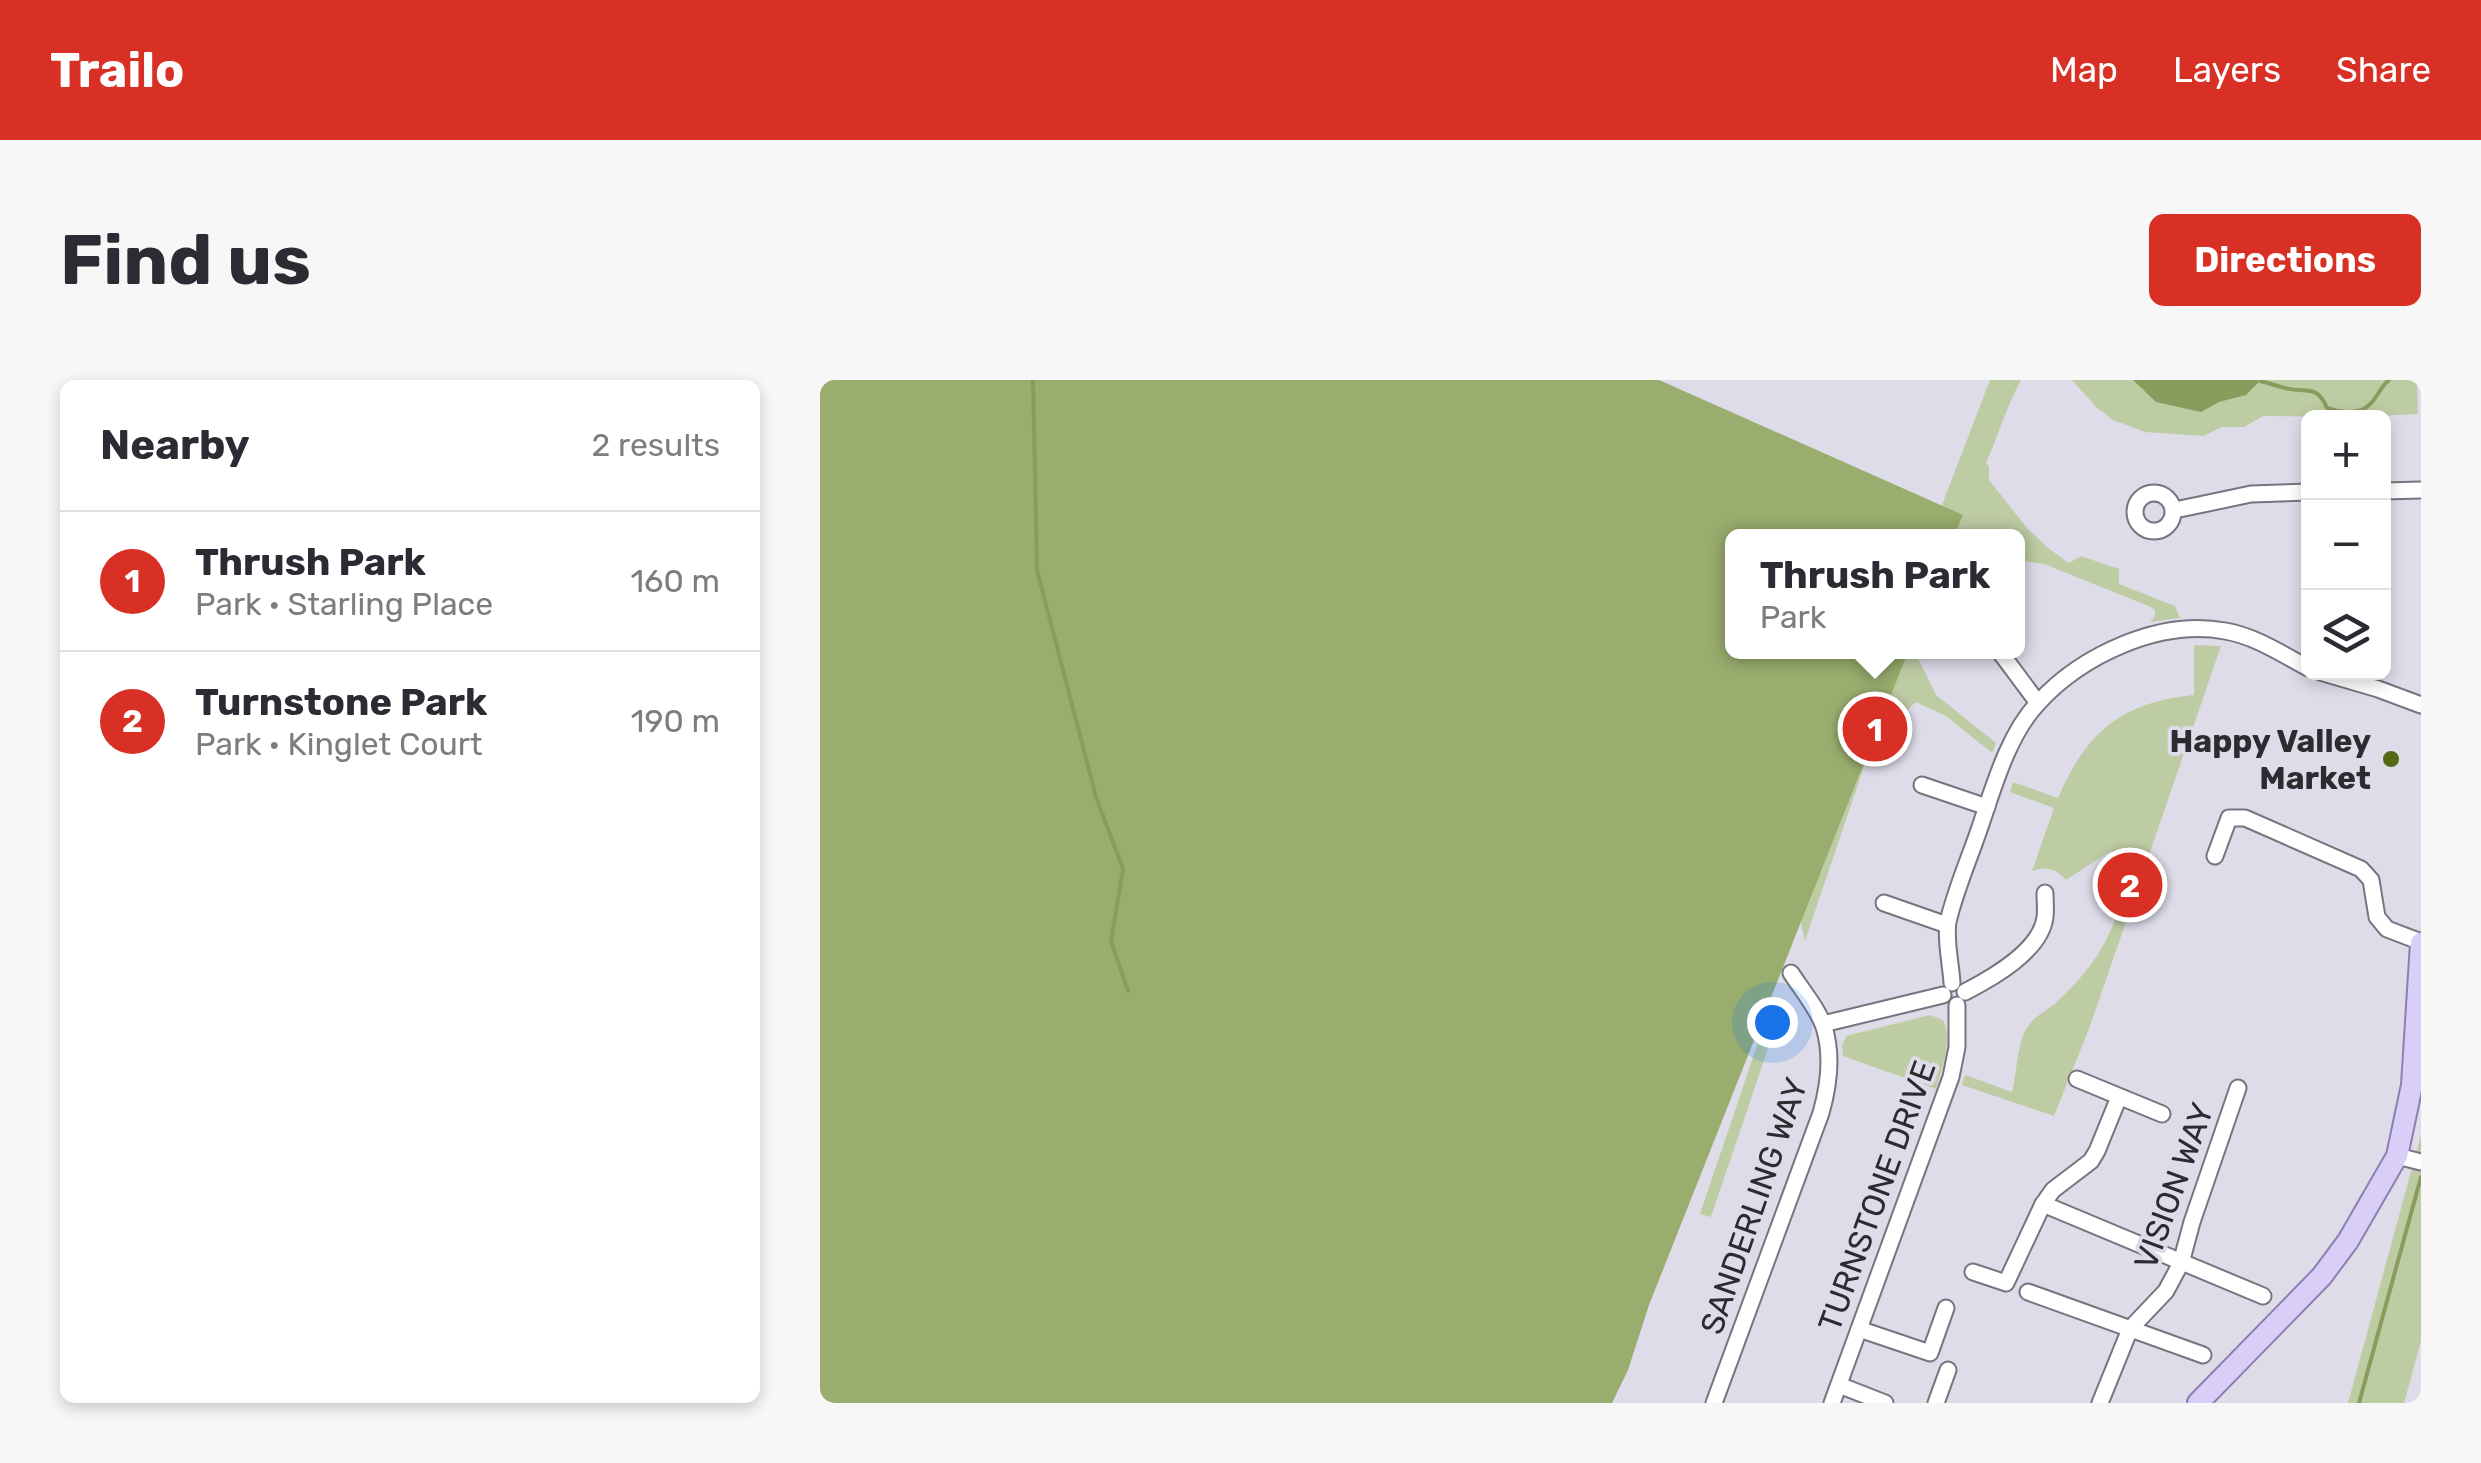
<!DOCTYPE html>
<meta charset="utf-8">
<style>
body{margin:0;font-family:Rubik,sans-serif;background:#f7f7f7;color:#2b2b33}
.controls{position:absolute;right:30px;top:30px;display:grid;overflow:hidden;border-radius:15px;box-shadow:0 5px 15px #0003}
.controls button{width:90px;height:90px;display:grid;place-items:center;padding:0;border:0;border-bottom:2px solid #e1e1e2;background:#fff;color:#2b2b33;font:50px sans-serif}
.you{position:absolute;left:952px;top:642px;width:35px;height:35px;margin:-25px;border:8px solid #fff;border-radius:50%;background:#1a73e8;box-shadow:0 0 0 15px #1a73e833}
.badge{display:grid;place-items:center;width:65px;height:65px;border-radius:50%;background:#d93025;color:#fff;font-size:32px;font-weight:700}
.pin{position:absolute;translate:-50% -50%;border:5px solid #fff;box-shadow:0 2px 10px #0006}
.popup{position:absolute;left:905px;top:149px;width:300px;height:130px;box-sizing:border-box;display:grid;place-content:center;border-radius:15px;background:#fff;filter:drop-shadow(0 2px 8px #0005);font-size:32px;white-space:nowrap;color:#7c7c81}
.popup b{font-size:38px;color:#2b2b33}
.popup::after{content:'';position:absolute;left:50%;top:100%;margin-left:-20px;border:20px solid transparent;border-top-color:#fff}
.list{margin:0;padding:0;list-style:none}
h2{display:flex;justify-content:space-between;align-items:center;height:130px;margin:0;padding:0 40px;font-size:42px}
h2 small{font-size:32px;font-weight:400;color:#7c7c81}
.list li{display:grid;grid-template-columns:65px 1fr auto;gap:30px;align-items:center;box-sizing:border-box;height:140px;padding:0 40px;border-top:2px solid #e1e1e2}
.list b{display:block;font-size:38px;white-space:nowrap}
.list p{margin:0;font-size:32px;white-space:nowrap;color:#7c7c81}
.list em{font-size:32px;font-style:normal;color:#7c7c81}
.icon{flex:none;width:55px;height:55px;fill:none;stroke:currentColor;stroke-width:2;stroke-linecap:round;stroke-linejoin:round}
.map{position:relative;flex:none;width:1601px;height:1023px;overflow:hidden;border-radius:15px}
header{display:flex;align-items:center;gap:60px;box-sizing:border-box;height:140px;padding:0 50px;background:#d93025;color:#fff}
header strong{font-size:48px}
nav{display:flex;gap:55px;margin-inline-start:auto;font-size:35px}
.intro{display:flex;align-items:center;justify-content:space-between;box-sizing:border-box;height:240px;padding:0 60px}
h1{margin:0;font-size:70px}
.button{padding:25px 45px;border-radius:15px;background:#d93025;color:#fff;font-size:35px;font-weight:700}
main{display:flex;gap:60px;padding:0 60px}
aside{flex:1;background:#fff;border-radius:15px;box-shadow:0 5px 15px #0003}
.map>svg:first-child{display:block}
.green{fill:#becca4}
.forest{fill:#99ad6e}
.water{fill:#899c5e}
.lines{fill:none;stroke-linecap:round;stroke-linejoin:round}
.stream{stroke:#899c5e;stroke-width:4}
.minor-casing{stroke:#777480;stroke-width:19}
.major-casing{stroke:#8b80af;stroke-width:24}
.minor{stroke:#fff;stroke-width:15}
.major{stroke:#d8cef8;stroke-width:20}
.poi-dot{fill:#546916;stroke:#dedce9;stroke-width:4}
.labels{text-anchor:middle;stroke-width:8;stroke-linejoin:round;paint-order:stroke}
.poi-label{font-size:32px;font-weight:bold;fill:#2c2b30;stroke:#dedce9;text-anchor:end}
.street-label{font-size:32px;fill:#2c2b30;stroke:#dedce9}
</style>
<header>
<strong>Trailo</strong>
<nav><a>Map</a><a>Layers</a><a>Share</a></nav>
</header>
<div class="intro"><h1>Find us</h1><a class="button">Directions</a></div>
<main>
<aside>
<h2>Nearby<small>2 results</small></h2>
<ul class="list">
<li><span class="badge">1</span><div><b>Thrush Park</b><p>Park · Starling Place</p></div><em>160 m</em></li>
<li><span class="badge">2</span><div><b>Turnstone Park</b><p>Park · Kinglet Court</p></div><em>190 m</em></li>
</ul>
</aside>
<div class="map">
<svg width="1601" height="1023" viewBox="0 0 1601 1023">
<rect width="100%" height="100%" fill="#dedce9"/>
<g class="green">
<path d="M1170,0H1201C1187,25 1178,56 1166,83L1169,86V100L1207,148L1228,168L1249,183L1261,176L1299,189V204L1355,226L1360,238L1330,242L1335,236V230L1331,227L1224,184L1198,180V156H1110Z"/>
<polygon points="1252,0 1597,0 1598,34 1529,37 1443,36 1424,47 1402,47 1383,56 1325,52 1293,40 1276,27"/>
<path d="M1374,265L1401,266L1269,649L1234,736L1142,705L1145,695L1192,712C1197,694 1197,659 1209,645C1216,635 1230,629 1239,620C1280,581 1316,528 1292,470L1246,500C1237,488 1225,486 1212,491L1234,428L1190,412L1193,402L1238,418C1266,352 1302,322 1374,315Z"/>
<polygon points="1071,272 1095,272 1116,315 1176,363 1172,373 1126,336 1096,322 1053,360 985,561 980,539"/>
<polygon points="952,621 963,624 891,837 880,834"/>
<path d="M1110,635L1123,640C1133,660 1122,688 1116,709L1023,676L1022,666L1026,656Z"/>
<polygon points="1601,755 1601,961 1584,1023 1528,1023"/>
</g>
<polygon class="forest" points="0,0 839,0 1143,135 1134,156 912,156 912,272 1088,272 829,925 808,990 792,1023 0,1023"/>
<polygon class="water" points="1313,0 1440,0 1440,1 1426,15 1399,22 1381,32 1336,22"/>
<g class="lines">
<g class="stream">
<polyline points="213,0 217,190 276,417 303,489 291,561 308,611"/>
<path d="M1440,1C1449,3 1457,6 1465,8C1487,14 1496,3 1507,28C1518,32 1539,35 1548,26C1557,19 1560,7 1569,0"/>
<polyline points="1539,1023 1601,797"/>
</g>
<defs>
<g id="minor">
<polyline points="1564,111 1601,110"/>
<circle cx="1334" cy="132" r="19"/>
<polyline points="1355,130 1431,114 1488,112"/>
<polyline points="1180,272 1218,323"/>
<polyline points="1500,292 1558,309 1601,325"/>
<polyline points="1102,405 1167,427"/>
<polyline points="1395,476 1409,438 1425,438 1541,489 1551,500 1557,537 1567,549 1601,562"/>
<polyline points="1064,523 1127,545"/>
<path d="M1132,603C1131,584 1125,560 1128,542C1135,511 1150,477 1160,447C1174,406 1188,355 1218,323C1262,275 1339,239 1405,251C1435,256 1462,274 1488,288"/>
<path d="M1145,612C1172,598 1221,571 1225,537C1226,530 1225,521 1225,513"/>
<polyline points="1003,644 1123,615"/>
<polyline points="1257,699 1342,734"/>
<polyline points="1577,776 1601,782"/>
<polyline points="1223,824 1443,916"/>
<polyline points="1153,892 1186,903 1223,824 1233,810 1271,781 1277,771 1299,717"/>
<polyline points="1208,912 1383,975"/>
<polyline points="1039,949 1110,973 1126,928"/>
<polyline points="1019,1005 1065,1023"/>
<path d="M894,1023L1001,733C1009,705 1013,676 1004,647C998,629 982,610 971,593"/>
<polyline points="1012,1023 1131,697 1137,667 1137,625"/>
<polyline points="1116,1023 1128,990"/>
<polyline points="1280,1023 1310,949 1346,911 1361,883 1372,842 1418,708"/>
</g>
<polyline id="major" points="1378,1023 1502,896 1528,861 1577,776 1592,705 1601,563"/>
</defs>
<use href="#minor" class="minor-casing"/>
<use href="#major" class="major-casing"/>
<use href="#minor" class="minor"/>
<use href="#major" class="major"/>
</g>
<circle class="poi-dot" cx="1571" cy="379" r="10"/>
<g class="labels">
<g class="poi-label">
<text x="1551" y="372">Happy Valley<tspan x="1551" dy="37">Market</tspan></text>
</g>
<g class="street-label">
<text transform="translate(1354 806) rotate(-70)" y="11">VISION WAY</text>
<text transform="translate(1057 816) rotate(-70)" y="11">TURNSTONE DRIVE</text>
<text transform="translate(934 826) rotate(-71)" y="11">SANDERLING WAY</text>
</g>
</g>
</svg>
<div class="controls">
<button>+</button>
<button>−</button>
<button><svg class="icon" aria-label="layers" viewBox="0 0 24 24"><path d="M12 4l9 5-9 5-9-5zM3 14l9 5 9-5"/></svg></button>
</div>
<div class="you"></div>
<div class="pin badge" style="left:1055px;top:349px">1</div>
<div class="popup"><b>Thrush Park</b>Park</div>
<div class="pin badge" style="left:1310px;top:505px">2</div>
</div>
</main>
